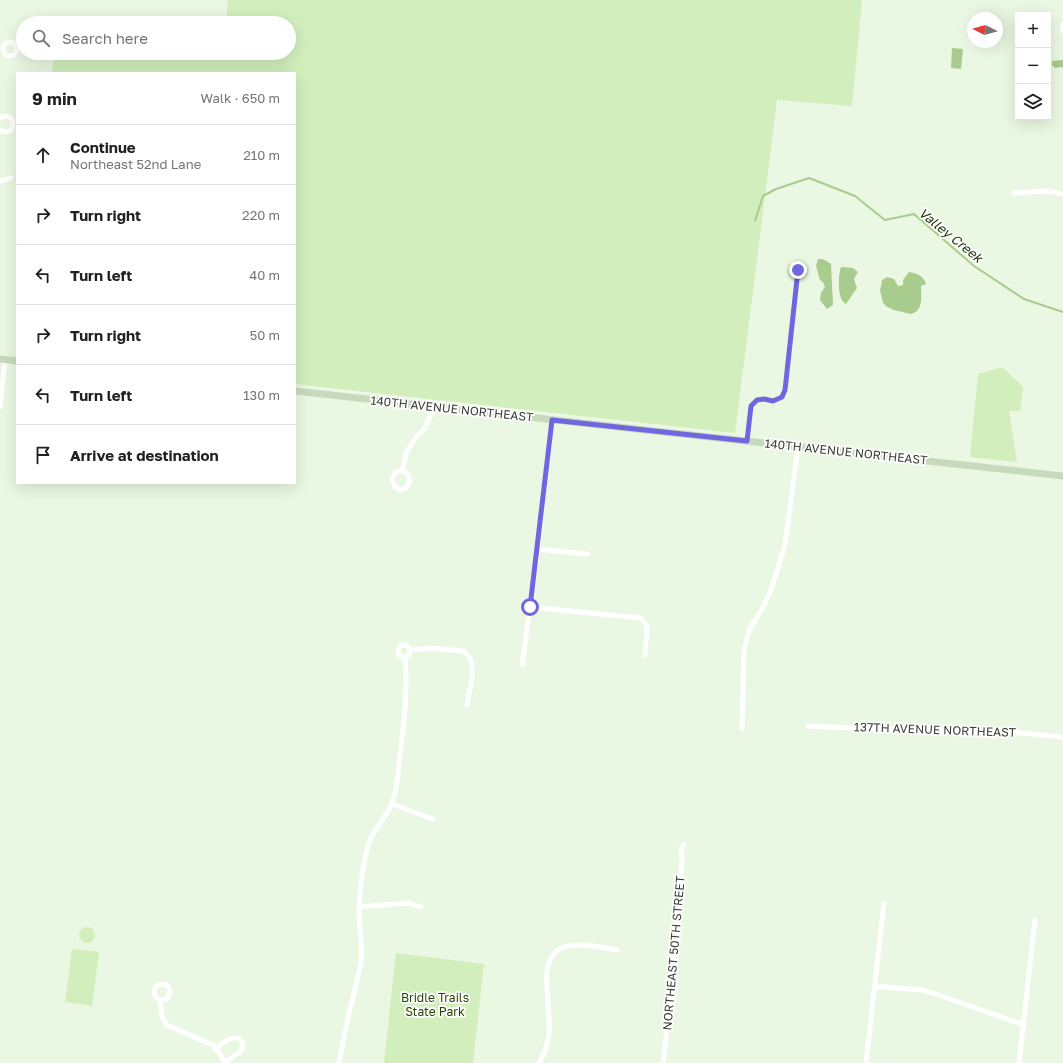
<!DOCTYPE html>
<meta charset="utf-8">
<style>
body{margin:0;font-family:"Golos Text",sans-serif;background:#f2f2f2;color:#202124}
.controls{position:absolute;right:12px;top:12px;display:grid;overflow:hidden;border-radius:0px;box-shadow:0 4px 16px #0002}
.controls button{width:36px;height:36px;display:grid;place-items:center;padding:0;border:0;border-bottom:1px solid #e0e0e0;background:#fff;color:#202124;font:20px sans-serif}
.compass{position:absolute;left:967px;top:12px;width:36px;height:36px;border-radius:50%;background:#fff;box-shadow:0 4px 16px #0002;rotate:276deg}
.stop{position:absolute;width:12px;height:12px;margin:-9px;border:3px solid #7066e0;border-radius:50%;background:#fff}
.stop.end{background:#7066e0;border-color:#fff;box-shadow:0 1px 4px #0008}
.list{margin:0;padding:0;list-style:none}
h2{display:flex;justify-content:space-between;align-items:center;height:52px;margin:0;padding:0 16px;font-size:17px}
h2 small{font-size:13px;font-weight:400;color:#757577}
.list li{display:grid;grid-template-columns:26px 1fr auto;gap:12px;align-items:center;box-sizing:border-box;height:60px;padding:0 16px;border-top:1px solid #e0e0e0}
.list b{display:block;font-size:15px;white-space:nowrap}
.list p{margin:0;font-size:13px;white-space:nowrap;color:#757577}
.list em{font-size:13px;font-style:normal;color:#757577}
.icon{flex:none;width:22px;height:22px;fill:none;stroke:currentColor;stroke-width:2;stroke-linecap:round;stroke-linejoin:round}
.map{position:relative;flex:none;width:1063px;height:1063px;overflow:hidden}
.search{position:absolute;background:#fff;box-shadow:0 4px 16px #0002;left:16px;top:16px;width:280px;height:44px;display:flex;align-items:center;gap:10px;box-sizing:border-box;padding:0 14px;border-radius:22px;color:#757577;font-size:15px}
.panel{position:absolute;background:#fff;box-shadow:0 4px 16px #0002;left:16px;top:72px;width:280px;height:412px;border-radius:0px}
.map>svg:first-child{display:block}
.green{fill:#d1eebc}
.water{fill:#a7cc8d}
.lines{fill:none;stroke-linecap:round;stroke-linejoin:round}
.stream{stroke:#a7cc8d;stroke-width:2}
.street{stroke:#fff;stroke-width:5}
.secondary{stroke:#c8dabd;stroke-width:7}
.route{stroke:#7066e0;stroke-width:5}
.labels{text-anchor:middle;stroke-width:3.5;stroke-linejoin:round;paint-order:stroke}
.street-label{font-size:12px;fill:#393e36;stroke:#fff}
.park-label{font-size:12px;fill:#264701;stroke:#fff}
.water-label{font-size:13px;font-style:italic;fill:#21380b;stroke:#fff}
</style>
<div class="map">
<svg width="1063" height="1063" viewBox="0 0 1063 1063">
<rect width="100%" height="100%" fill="#eaf7e2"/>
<g class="green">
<polygon points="228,0 862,0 852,106 777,100 735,433 295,384 295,73 52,73 54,53 289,53 289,23 226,23"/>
<polygon points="999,368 1003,368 1023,387 1020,411 1009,411 1017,462 970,457 978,374"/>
<circle cx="87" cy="935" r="8"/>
<polygon points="72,949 99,952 92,1006 65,1002"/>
<polygon points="396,953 484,964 473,1063 384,1063"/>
</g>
<g class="water">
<polygon points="952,48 963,49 961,69 951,68"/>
<polygon points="1063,60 1063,67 1054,68 1054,66 1052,66 1052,61"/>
<polygon points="818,259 823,259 831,264 833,305 827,309 820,300 821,293 825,287 823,282 820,280 816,266"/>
<path d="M841,267L853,268L858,272L854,279L857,288L846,304C837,300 838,275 841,267Z"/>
<path d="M909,272C917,273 924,276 926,284L921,286C921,296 924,311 911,314L894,310L887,307L883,303L880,290L882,282L881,281L887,277L894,279L898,286L903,285V280Z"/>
</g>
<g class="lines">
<polyline class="stream" points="755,221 763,196 776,189 809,178 855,196 885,220 914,214 974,266 1024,299 1063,312"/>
<g class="street">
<polyline points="1063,24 1063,31"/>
<circle cx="10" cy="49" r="7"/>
<path d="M0,118C17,109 17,139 0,130"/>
<polyline points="0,181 11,178"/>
<polyline points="1014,193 1047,191 1063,194"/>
<polyline points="0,407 5,360"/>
<polyline points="747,441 751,406 757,400 764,399 773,401 782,397 785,390 798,270 793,263"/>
<polyline points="402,471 396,472 392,479 395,487 400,490 406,488 410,481 407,473 402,471 407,451 416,437 425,428 435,406"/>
<polyline points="537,549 587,554"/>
<polyline points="530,607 640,618 646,624 647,628 645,655"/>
<circle cx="404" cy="651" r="6"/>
<polyline points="410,650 430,648 463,651 470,658 472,665 472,678 467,705"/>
<polyline points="522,665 537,555 552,420"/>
<polyline points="808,726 896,730 1012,732 1063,737"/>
<polyline points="742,729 744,651 749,630 761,611 771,590 785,545 798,447"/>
<polyline points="392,804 433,819"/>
<polyline points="359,907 408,903 421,907"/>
<circle cx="162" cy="992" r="8"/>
<polyline points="874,986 921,990 933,993 1024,1025"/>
<polyline points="160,1001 162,1016 167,1025 213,1045 221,1055 224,1063"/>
<path d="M215,1049C223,1043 237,1030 243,1044L241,1051L224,1063"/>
<path d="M339,1063L344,1036L361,963C363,945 359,927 359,908C360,888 363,865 368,845C373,828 388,817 393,800C398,786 398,770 400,755C404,722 408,691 405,658"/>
<path d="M539,1063C544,1054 548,1045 549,1034C550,1023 548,1011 548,1000C547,986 544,967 553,955C564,938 600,947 617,950"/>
<polyline points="663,1063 676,951 682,862 681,848 684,845"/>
<polyline points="866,1063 884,903"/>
<polyline points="1019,1063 1035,920"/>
</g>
<g class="secondary">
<polyline points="0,359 17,361"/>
<path d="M295,391C551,419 807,449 1063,476"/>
</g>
</g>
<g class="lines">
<polyline class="route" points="530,607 552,420 747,441 751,406 757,400 764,399 773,401 782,397 785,390 798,270"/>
</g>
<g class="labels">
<g class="street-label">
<text transform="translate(452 409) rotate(6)" y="4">140TH AVENUE NORTHEAST</text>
<text transform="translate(846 452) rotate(6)" y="4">140TH AVENUE NORTHEAST</text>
<text transform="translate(935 730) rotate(2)" y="4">137TH AVENUE NORTHEAST</text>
<text transform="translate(674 953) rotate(-85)" y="4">NORTHEAST 50TH STREET</text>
</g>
<g class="park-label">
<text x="435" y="1002">Bridle Trails<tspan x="435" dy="14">State Park</tspan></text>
</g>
<g class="water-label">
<text transform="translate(951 235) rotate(39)" y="5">Valley Creek</text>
</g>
</g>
</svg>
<div class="controls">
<button>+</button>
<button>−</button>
<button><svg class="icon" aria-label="layers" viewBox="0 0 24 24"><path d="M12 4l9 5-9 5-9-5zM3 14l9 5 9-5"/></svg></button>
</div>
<svg class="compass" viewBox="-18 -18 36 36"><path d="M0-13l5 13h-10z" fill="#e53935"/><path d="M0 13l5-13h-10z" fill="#757577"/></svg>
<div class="stop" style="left:530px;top:607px"></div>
<div class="stop end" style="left:798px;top:270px"></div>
<div class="search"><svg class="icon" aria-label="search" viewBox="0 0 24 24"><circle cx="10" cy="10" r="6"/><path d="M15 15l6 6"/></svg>Search here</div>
<section class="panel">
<h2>9 min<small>Walk · 650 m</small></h2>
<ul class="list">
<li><svg class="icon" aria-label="ahead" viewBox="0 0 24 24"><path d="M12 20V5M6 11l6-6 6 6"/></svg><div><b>Continue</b><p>Northeast 52nd Lane</p></div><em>210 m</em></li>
<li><svg class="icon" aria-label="right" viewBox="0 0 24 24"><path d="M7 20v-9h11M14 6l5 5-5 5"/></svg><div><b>Turn right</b></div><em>220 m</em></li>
<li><svg class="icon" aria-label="left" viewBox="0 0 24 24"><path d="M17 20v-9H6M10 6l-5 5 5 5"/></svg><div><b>Turn left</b></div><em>40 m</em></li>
<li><svg class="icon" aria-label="right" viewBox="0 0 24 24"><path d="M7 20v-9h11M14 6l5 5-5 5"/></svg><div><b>Turn right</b></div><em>50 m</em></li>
<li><svg class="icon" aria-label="left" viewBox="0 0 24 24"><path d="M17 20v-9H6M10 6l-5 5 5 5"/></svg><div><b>Turn left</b></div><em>130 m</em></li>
<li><svg class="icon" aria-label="arrive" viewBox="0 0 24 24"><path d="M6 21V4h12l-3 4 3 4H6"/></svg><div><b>Arrive at destination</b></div></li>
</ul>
</section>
</div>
